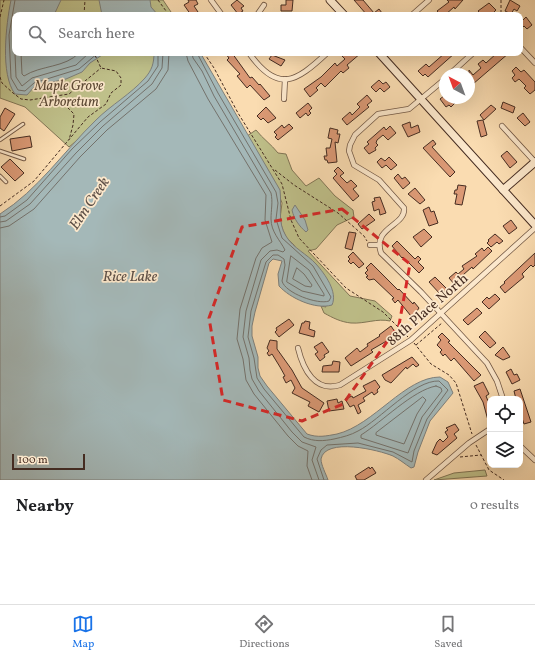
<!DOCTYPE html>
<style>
body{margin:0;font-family:Vollkorn,serif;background:#f6f6f6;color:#202124}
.controls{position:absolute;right:12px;bottom:12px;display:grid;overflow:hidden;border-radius:8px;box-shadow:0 4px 16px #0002}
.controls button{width:36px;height:36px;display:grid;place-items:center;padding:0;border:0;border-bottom:1px solid #e0e0e0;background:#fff;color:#202124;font:20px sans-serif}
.compass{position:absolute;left:439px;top:68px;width:36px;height:36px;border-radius:50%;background:#fff;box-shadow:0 4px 16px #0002;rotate:319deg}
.scale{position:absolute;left:12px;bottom:10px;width:73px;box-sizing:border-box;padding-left:4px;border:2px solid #452c21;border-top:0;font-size:11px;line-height:14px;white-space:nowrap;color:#452c21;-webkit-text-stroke:3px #fce8cc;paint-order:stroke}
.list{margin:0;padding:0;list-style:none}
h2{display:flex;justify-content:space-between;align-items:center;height:52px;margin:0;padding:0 16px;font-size:17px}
h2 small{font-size:13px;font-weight:400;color:#757577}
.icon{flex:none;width:22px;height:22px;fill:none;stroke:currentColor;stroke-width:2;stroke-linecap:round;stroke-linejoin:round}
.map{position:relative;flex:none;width:535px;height:480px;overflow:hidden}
.search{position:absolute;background:#fff;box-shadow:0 4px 16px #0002;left:12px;right:12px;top:12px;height:44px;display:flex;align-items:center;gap:10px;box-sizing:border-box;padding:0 14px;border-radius:8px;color:#757577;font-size:15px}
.sheet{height:124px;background:#fff}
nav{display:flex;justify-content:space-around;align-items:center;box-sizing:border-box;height:56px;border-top:1px solid #e0e0e0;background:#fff;font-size:11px;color:#757577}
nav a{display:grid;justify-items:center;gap:2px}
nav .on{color:#1a73e8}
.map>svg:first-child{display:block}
.green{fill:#bfc08a;stroke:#827656}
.water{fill:#a4b8b8;stroke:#7e807c}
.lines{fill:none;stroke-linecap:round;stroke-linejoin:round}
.shore{stroke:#74726c;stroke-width:1}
.building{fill:#db9975;stroke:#452c21}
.lane-casing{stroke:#725845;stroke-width:4.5}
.street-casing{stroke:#725845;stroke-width:6}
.secondary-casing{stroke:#452c21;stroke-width:9}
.path{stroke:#452c21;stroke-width:1;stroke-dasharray:3 2;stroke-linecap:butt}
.lane{stroke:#fce8cc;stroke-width:2.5}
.street{stroke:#fce8cc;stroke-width:4.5}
.secondary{stroke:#fce8cc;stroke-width:7}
.marked{fill:none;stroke:#d62828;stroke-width:3;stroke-dasharray:8 5;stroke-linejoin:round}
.labels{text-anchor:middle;stroke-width:3.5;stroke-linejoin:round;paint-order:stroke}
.park-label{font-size:14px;font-style:italic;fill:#5d4a36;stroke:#fce8cc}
.street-label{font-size:14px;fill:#452c21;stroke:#fce8cc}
.water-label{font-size:15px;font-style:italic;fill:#5d4f47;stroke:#fce8cc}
</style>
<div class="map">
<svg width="535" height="480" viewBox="0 0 535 480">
<rect width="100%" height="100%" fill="#fadcb1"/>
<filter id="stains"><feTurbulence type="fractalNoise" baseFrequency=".005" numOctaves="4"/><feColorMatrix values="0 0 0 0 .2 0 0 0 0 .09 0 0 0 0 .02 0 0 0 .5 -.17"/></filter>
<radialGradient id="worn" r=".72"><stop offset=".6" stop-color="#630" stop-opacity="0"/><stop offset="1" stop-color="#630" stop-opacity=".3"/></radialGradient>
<g class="green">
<polygon points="0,0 163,0 173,15 15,15 15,53 176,53 119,105 69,147 25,107 0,98"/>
<path d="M256,130C263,139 271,144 278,153L286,154L292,170L306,186L319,178L335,196L353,210L354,217L337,225L316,249L308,251L350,296L375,301L392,316L390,321C377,318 365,324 351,323C341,322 333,318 324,313L321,306L326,307L294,245L286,237L282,228L280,219L282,203L273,179L247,136Z"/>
<polygon points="485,470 487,476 434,480 454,473"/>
</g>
<g class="water">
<path d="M11,0H61L54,15H15V53H105L90,63L82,72L66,79L35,86L27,95L15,94C0,74 6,25 11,0Z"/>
<polygon points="99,0 150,0 151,7 158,15 102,15"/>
<path d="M154,53L201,54L280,190C282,206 277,222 286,236C293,248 307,254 316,264C325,274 338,292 332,305C315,310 290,298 279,286L278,274L282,261L273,259L269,263L255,312L252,326V336L258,357V368L260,376L267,386L307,434C318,438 326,436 337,434C374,425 405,377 440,377L448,382L453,393L430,421L418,452L414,467L411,468C405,464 399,459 393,456C379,450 325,437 321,459C321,465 326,474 328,480H0V214C38,190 64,151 96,120C111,105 131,94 145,78C152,70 154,63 154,53Z"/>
<path d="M295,205L305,220L308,230L306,232C299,226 294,219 292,210Z"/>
</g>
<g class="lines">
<g class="shore">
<polyline points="15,0 9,35 11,78 18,90 25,91 34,83 79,69 98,53"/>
<polyline points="15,53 16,77 22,86 32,78 76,65 89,53"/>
<path d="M21,53L22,74L24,76C41,65 65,68 79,53"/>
<polyline points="186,53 188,61 208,99 266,195 265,220 272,242 262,248 256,258 240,309 237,339 243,359 246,380 254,394 288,436 298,446 308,451 307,466 312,480"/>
<path d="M192,53L193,58L202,71L214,96L271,193C273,202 271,210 271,219C271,232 280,240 285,250L283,252L277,250L270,251L261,260L246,311L243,337L249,358L250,370L252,379L259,391L292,432L302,442L316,447L312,460L319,480"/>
<path d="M197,53L218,93L276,192L278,203L276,219L282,238L313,266L331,297L329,301C318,305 285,293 282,281L285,265L284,259L278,255H273L266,262L251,311L248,337L254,358L257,378L264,389L304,437C314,442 324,441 334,439C343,437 351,435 358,431C380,420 414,380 439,381L448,390L427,419L414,451L412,462L393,452L358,443L327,445L321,450L317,459L324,480"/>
<polyline points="0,217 5,216 27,200 72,149 100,122 148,81 158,66 158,53"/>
<polyline points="0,222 6,221 30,204 76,153 103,126 152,84 162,68 163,53"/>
<polyline points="0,228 9,226 34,209 80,157 107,130 156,89 168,70 169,53"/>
<polygon points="291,256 309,270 324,294 324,296 302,291 287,282"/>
<polygon points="297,268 304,274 312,285 311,287 305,286 293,279"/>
<path d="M436,386L441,388L442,391L422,417L408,453L361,438V435C382,422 413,390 436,386Z"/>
<polygon points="423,397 426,400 417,414 404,444 376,435 376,433"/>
</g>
</g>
<g class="building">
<polygon points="188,0 196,0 198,4 194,6 200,15 191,15 184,5 189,2"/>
<polygon points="237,0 244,6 241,8 243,11 238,14 231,5"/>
<polygon points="286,0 293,0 292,11 281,11 281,5 286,5"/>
<polygon points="354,0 363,0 374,13 379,9 382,13 380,15 367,15"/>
<polygon points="447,0 463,0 455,9 454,7 445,15 441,15 437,11 449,2"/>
<polygon points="510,0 520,6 517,11 514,9 511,14 505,11"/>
<polygon points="489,3 496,10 491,15 489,13 482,15 478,11"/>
<polygon points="526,17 532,25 527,29 524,26 520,30 520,23"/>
<polygon points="225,53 232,53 250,78 252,77 259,85 260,84 270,96 264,100 250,85 247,88 237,76 240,74 227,60 229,58"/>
<polygon points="345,53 361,53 347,65 349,68 343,73 341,71 325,87 321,83 316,88 318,90 310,97 304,89 321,77 335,63 337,66 345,59 342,56"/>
<polygon points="445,53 455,53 428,77 425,74 423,76 418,71 426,64 429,67"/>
<polygon points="497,53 509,53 473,84 469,80 469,70 473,75 481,68 478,64 483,60 486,63"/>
<polygon points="272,55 285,60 281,66 269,59"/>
<polygon points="516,67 521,72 524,70 535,82 535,90 530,94 524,88 526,86 519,79 515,82 512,78 515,75 512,71"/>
<polygon points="379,80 383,84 386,82 390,87 384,92 380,88 376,92 371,87"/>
<polygon points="367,95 372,101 367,105 369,107 347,125 342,119 350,112 352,115 360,107 357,104"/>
<polygon points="445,95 445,98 456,98 453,101 455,103 451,107 449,105 446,107 440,99"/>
<polygon points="503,102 515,107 513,113 501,108"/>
<polygon points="308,103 312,108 309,111 311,113 308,116 306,113 300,118 296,113"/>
<polygon points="491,105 496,109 484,120 480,115"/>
<polygon points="266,107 276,118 268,123 263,118 261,120 257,116"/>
<polygon points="5,108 15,114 4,131 0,128 0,117"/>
<polygon points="523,113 530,122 525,126 517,118"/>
<polygon points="483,120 487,135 481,137 477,121"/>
<polygon points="410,122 411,128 418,125 420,132 408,137 402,125"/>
<polygon points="289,124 293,128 278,140 275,137 277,135 274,132 282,125 284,128"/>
<polygon points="390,126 396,133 388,140 383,135 377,140 376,143 378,145 375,148 376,150 369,154 364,148 369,144 367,142 384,127 386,130"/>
<polygon points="330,128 338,130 337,134 340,134 338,143 335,142 337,162 328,163 327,160 325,160 324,156 327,156 326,148 330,148 332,139 328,138"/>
<polygon points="30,136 32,147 12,151 10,139"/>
<polygon points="433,140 436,144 432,147 455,172 450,177 423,148"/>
<polygon points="507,151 517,162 510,168 501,156"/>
<polygon points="389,157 397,165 391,170 386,165 382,168 377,162 381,158 385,161"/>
<polygon points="10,159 24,173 15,181 1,167"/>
<polygon points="338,167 344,173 340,176 347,183 351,180 357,186 353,189 359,196 353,201 333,178 337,174 334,171"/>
<polygon points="398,174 402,179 405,177 410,183 403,189 394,178"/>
<polygon points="458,185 466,186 462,205 455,204 457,194 454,194 455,190 457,190"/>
<polygon points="415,188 425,200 420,204 408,194"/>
<polygon points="380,197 386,213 380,215 379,209 374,211 372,202 375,201 374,198"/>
<polygon points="429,207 431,212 434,211 438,223 429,226 423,210"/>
<polygon points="369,214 375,220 362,229 358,224"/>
<polygon points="511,220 517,228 509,234 503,226"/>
<polygon points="424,229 432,237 421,247 413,237"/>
<polygon points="349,232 356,233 352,250 345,248"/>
<polygon points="495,234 503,241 499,244 497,242 491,247 487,243 489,241 488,240"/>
<polygon points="397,241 415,259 418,256 421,259 418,262 424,268 419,273 403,257 402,258 392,246"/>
<polygon points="488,247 492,251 473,269 472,267 463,275 464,276 455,285 449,278 456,272 458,274 464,269 462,266 477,256 475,254 482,248 484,251"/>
<polygon points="353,252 364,264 359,268 353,262 351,264 348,261 350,259 348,257"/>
<polygon points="535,253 535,265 533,267 531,265 522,274 524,277 505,293 500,287 505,283 504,282"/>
<polygon points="371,263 398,290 399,289 413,304 414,302 419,308 417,311 420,314 420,317 415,321 398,300 395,303 392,299 394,298 374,279 369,280 366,277 368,276 365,273 368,270 366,268"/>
<polygon points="435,277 447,289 441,295 429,282"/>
<polygon points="495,294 500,299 489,309 482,302 487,297 489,299"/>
<polygon points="477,308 482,313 468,325 463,320"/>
<polygon points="289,319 294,325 279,337 275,332 277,330 276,328"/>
<polygon points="305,321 310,322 309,329 315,331 314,337 299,333 302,323 304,323"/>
<polygon points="391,326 397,335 371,350 373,352 351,366 345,358 357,348 360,352 368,346 367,344 380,336 379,335"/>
<polygon points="485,331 496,343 490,348 479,337"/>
<polygon points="442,333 450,341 448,342 481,375 474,381 454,358 451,361 445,354 443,356 440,352 442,350 437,345 441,340 438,337"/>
<polygon points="270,340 277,341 277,349 292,370 302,388 324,403 319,412 308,406 310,402 292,393 295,388 291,380 286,383 283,377 285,376 280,367 272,354 269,356 267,353 269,351 267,348"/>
<polygon points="322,342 329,352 324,355 325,357 320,361 315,354 318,352 314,347"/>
<polygon points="503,347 510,357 503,360 495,355"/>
<polygon points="412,357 419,365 416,367 413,364 407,369 406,367 391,383 385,380 382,375"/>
<polygon points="333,361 340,362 339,372 322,372 323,366 332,365"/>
<polygon points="511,369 514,375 517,374 520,380 512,384 506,372"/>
<polygon points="375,380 380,387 377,390 378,392 374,395 372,392 363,398 365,401 358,405 361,412 358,414 354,405 350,407 345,399 352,396 353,398 366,391 363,386"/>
<polygon points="483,382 489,394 486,396 488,401 490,400 489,424 483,402 474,386"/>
<polygon points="520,389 531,422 524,424 520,412 520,399 516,399 514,391"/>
<polygon points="337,399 338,403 342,401 344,409 329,411 327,401"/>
<polygon points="455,424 459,430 454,434 457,438 437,455 432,453 437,442 440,439 443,442 448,437 445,432 448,430 446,428"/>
<polygon points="369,467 370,469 372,467 376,473 364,480 357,480 355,476"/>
</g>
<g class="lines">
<defs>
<g id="lane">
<polyline points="0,140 23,124"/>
<polyline points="0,151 24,159"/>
<polyline points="0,176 6,182"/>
</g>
<g id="street">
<polyline points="211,0 222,15"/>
<polyline points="257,15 264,5"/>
<polyline points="412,15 429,0"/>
<polyline points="520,47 535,63"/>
<path d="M249,53C278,94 296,82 327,53"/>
<polyline points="450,74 473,53"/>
<path d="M445,79L409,109L378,114L355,135L350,145L349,151L354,165L379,180L404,208C406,226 372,227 381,253L421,292L487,363L497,381L503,399"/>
<polyline points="284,99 285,79"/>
<polyline points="502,126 535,162"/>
<polyline points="370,245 379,245"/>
<path d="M298,348C303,369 315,393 340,385L411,340L535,228"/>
<polyline points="520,446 535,460"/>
<polyline points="426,480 469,443 490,429"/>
</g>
<g id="secondary">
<polyline points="330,0 344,15"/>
<polyline points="379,53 535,225"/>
<polyline points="503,190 535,162"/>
</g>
</defs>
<use href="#lane" class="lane-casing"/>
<use href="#street" class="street-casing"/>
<use href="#secondary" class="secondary-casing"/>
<g class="path">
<polyline points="158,0 169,15"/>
<polyline points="501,0 501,15"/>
<polyline points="84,15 85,0"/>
<polyline points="0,17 4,0"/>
<polyline points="204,53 214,68 238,113 282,184 291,220 299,238 346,288 383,312 408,337"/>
<polyline points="0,77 2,83 13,93 21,99 30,100 69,94 101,68"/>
<polyline points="57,97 74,114 73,125 69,140"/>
<polyline points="275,170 294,185 338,213 364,236 367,241"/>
<polyline points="0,206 34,181 88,117 106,104 111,93 121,85 121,78 116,71 101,68 94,53"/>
<polyline points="414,343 431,364 449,375 456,383 472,434"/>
<polyline points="416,345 442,323"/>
<polyline points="476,445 489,470 504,480"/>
<polyline points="460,457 481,455"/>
</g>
<use href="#lane" class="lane"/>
<use href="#street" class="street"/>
<use href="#secondary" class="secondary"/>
</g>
<path class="marked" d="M342,209L410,264L399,325L343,404L302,421L223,400L209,318L242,227Z"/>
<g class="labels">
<g class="park-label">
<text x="69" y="90">Maple Grove<tspan x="69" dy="16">Arboretum</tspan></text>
</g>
<g class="street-label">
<text transform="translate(427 309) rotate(-41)" y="5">88th Place North</text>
</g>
<g class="water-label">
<text transform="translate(89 203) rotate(-56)" y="5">Elm Creek</text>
<text x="130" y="281">Rice Lake</text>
</g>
</g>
<rect width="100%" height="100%" filter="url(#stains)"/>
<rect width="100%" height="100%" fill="url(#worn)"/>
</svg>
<div class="controls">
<button><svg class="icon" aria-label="locate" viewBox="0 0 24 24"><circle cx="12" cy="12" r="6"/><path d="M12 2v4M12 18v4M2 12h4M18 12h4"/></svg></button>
<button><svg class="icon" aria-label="layers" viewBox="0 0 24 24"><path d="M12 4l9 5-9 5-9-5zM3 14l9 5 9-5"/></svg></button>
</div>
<svg class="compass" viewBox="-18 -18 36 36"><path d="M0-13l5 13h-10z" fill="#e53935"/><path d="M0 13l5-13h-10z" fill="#757577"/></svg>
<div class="scale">100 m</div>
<div class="search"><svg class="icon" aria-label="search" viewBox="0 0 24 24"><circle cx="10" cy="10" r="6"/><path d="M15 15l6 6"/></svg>Search here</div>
</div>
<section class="sheet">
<h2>Nearby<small>0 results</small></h2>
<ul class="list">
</ul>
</section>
<nav>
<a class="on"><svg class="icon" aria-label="map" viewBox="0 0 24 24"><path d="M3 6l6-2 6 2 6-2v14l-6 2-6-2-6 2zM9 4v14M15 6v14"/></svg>Map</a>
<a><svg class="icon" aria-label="directions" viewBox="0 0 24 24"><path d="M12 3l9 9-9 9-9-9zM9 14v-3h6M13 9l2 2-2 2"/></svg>Directions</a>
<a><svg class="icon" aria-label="saved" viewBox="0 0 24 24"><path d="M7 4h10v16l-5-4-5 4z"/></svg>Saved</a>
</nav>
